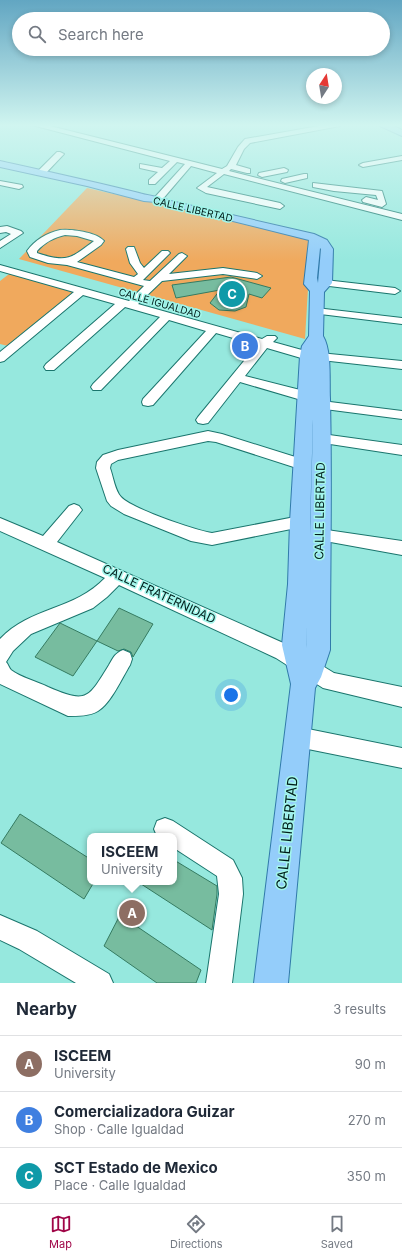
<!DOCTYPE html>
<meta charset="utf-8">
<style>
body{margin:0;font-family:Inter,sans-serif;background:#f2f2f3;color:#1f2937}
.compass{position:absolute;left:306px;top:68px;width:36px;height:36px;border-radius:50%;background:#fff;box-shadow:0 2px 6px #0003;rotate:12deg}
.you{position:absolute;left:231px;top:695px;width:14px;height:14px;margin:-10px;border:3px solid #fff;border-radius:50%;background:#1a73e8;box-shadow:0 0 0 6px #1a73e833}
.badge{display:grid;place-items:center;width:26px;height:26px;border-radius:50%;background:#a00547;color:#fff;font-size:13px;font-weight:700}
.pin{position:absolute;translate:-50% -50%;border:2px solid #fff;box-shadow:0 1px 4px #0006}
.popup{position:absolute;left:87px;top:833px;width:90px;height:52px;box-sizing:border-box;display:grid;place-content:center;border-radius:8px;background:#fff;filter:drop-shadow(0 1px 3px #0005);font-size:13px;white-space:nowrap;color:#747a83}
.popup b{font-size:15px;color:#1f2937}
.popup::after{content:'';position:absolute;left:50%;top:100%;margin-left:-8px;border:8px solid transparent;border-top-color:#fff}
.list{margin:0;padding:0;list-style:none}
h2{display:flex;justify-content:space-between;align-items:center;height:52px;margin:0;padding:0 16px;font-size:17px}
h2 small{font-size:13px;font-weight:400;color:#747a83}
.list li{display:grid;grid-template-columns:26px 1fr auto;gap:12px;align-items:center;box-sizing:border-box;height:56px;padding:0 16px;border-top:1px solid #e0e1e3}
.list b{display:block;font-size:15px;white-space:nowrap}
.list p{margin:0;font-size:13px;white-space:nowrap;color:#747a83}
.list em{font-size:13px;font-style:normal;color:#747a83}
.icon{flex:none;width:22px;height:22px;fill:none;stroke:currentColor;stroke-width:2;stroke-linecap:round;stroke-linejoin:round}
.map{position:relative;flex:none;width:402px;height:983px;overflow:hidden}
.search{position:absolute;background:#fff;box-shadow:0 2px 6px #0003;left:12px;right:12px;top:12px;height:44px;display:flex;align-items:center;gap:10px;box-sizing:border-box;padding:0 14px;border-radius:22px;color:#747a83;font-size:15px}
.sheet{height:220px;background:#fff}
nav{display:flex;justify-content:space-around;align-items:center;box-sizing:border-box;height:56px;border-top:1px solid #e0e1e3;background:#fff;font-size:11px;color:#747a83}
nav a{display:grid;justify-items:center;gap:2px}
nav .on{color:#a00547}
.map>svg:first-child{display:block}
.green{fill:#f0a95d}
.building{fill:#77bc9f;stroke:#357b61}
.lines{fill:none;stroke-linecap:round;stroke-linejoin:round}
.minor-casing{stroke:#1a756d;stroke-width:2}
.major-casing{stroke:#317aaa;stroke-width:2}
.minor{fill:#fff;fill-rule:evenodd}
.major{fill:#94cdfa;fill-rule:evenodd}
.labels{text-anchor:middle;stroke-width:3;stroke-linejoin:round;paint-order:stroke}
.far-street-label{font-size:10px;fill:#001e1b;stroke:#a3f6eb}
.street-label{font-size:12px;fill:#001e1b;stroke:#a3f6eb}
.near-street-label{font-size:14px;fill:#001e1b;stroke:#a3f6eb}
</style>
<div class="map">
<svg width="402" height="983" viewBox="0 0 402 983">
<rect width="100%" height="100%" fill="#96e8de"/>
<g class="green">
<polygon points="87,188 311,238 305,339 19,259"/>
<polygon points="13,271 81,291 8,346 0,344 0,281"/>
</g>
<g class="building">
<polygon points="231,277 271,288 262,298 249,294 246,307 235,311 219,310 210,303 220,290 176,298 172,285"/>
<polygon points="119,608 153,624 133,657 131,652 124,649 118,651 97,641"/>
<polygon points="60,623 97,641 73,676 35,657"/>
<polygon points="20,814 90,859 90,882 94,882 84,899 1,843"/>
<polygon points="174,860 217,886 217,894 212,930 138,882 174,882"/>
<polygon points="120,915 201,970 196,983 157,983 104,946"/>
</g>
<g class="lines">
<defs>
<g id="minor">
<polygon points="31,124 42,124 222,169 227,166 238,147 245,139 330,124 343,124 340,126 250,143 244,149 236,165 250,169 250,173 247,173 231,169 229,171 402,214 402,220 224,174 207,187 280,203 284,206 280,209 206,193 197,188 217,173 191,166 161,201 155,201 154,199 155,197 185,164 177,162 155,184 149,184 149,180 158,172 140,168 140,164 162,168 170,161 32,125"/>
<polygon points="57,152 60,152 64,154 44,175 38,175 38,171"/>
<polygon points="402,156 402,160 363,167 359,165 363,163"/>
<polygon points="284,168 288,170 287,172 262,177 258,175 259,173"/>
<polygon points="304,174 307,174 307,178 285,183 281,181 282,179"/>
<polygon points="0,181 22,185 23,187 19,189 0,185"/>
<polygon points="313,183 382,191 386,204 382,207 363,202 362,200 366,197 378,200 376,195 334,191 313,187"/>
<polygon points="7,226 21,231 23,233 0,248 0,241 11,234 6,232 0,233 0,227"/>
<path d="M60,230C71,229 96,232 104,241L101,245L77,262L134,277L138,274L130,263L126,249L128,247H134L140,263L144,268L162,251H168L170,253L143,280L150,281L179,254L182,253L187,256L169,274L223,268L257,273L262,276L257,279L223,274L162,281L138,304L262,339L267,336H275L277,338L273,342L309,352L402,361V369L321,360H308L267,348L245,376L312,393L313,396L312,399H298L240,382L208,423L203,424L198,423L196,420L198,417L257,345L216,333L153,405L148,406L143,405L142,402L143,399L206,331L169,320L101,390H93L91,387L93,384L160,317L125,307L54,370H46L44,367L46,364L115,304L83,295L4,361L0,362V352L74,292L0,271V265L129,301L144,286L67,265L48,263L30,257L27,251C35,240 47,233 60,230ZM65,235L77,236L94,241C70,259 67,263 37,253V251C44,243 55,237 65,235Z"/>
<polygon points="325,280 395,288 400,291 395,294 321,285 320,283"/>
<polygon points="316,308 402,318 402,324 312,313 311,311 312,309"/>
<polygon points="322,401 402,411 402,419 317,408 315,405 317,402"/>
<path d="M208,431L222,434L308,461L310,465L308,469L303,470L216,442L208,441L118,460L111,464L110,468C113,476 115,491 121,497C132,509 195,530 212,533L300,516L306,518L308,522L306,526L212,545L191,541L124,514L111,506L107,501L96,468L97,462L103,455L118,450Z"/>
<polygon points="322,434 402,445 402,455 317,442 315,439 317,436"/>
<path d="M74,504L79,506L82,510L57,542L290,646L334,673L402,687V707L323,688L276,658L119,585L107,597L93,608L31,634L13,651L6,662C8,664 9,668 11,670C20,677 38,682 48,687C87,704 88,699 109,665C113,658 115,653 123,650L130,653L132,659L130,665C122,678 111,703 98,711C90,716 78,716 68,716L0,684V639C30,607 75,610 105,578L0,531V518L43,536L69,506Z"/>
<polygon points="320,529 402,541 402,555 314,539 312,535 314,531"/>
<polygon points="298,727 402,748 402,768 298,747 291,744 288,737 291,730"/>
<polygon points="165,818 173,821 233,860 242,878 243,894 232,983 206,983 219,894 217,876 174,848 174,836 157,836 154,829 157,821"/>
<polygon points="0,915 37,931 109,974 113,983 76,983 19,949 0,940"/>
</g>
<g id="major">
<polygon points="379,124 390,124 402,130 402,136 380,126"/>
<path d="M0,161C45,171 91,181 135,192C148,196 159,196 171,201L314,234L327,240L333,249L332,283L324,292L323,336C332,351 329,381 330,399C332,482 330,566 330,650L321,677L315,688L288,983H254L291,684L282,645L288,584L290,522L300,356L302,346L309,336L310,291L304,284L309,240L156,202L144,201L87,186L0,167ZM320,248L321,249L318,283L317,278ZM313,419V425L310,535V522ZM307,625L306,648V645Z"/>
</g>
</defs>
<use href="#minor" class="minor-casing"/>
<use href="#major" class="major-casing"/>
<use href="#minor" class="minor"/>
<use href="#major" class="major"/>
</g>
<linearGradient id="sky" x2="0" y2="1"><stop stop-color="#62a6c2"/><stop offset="0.48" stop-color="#d0f5f0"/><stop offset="1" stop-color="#d0f5f0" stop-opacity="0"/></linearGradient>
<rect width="402" height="261" fill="url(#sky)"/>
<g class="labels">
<g class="far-street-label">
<text transform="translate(193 209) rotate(13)" y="4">CALLE LIBERTAD</text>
<text transform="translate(160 303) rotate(16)" y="4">CALLE IGUALDAD</text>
</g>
<g class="street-label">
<text transform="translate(320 511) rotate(-89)" y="4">CALLE LIBERTAD</text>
<text transform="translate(159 594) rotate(25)" y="4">CALLE FRATERNIDAD</text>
</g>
<g class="near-street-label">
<text transform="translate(287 833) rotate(-84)" y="5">CALLE LIBERTAD</text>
</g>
</g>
</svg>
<svg class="compass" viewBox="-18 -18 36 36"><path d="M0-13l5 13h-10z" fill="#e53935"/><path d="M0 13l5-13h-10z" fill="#747a83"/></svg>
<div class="you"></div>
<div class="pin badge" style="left:132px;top:913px;background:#8d6e63">A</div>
<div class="popup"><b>ISCEEM</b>University</div>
<div class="pin badge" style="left:245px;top:346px;background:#3f7fe0">B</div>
<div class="pin badge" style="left:232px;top:294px;background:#0f9aa8">C</div>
<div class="search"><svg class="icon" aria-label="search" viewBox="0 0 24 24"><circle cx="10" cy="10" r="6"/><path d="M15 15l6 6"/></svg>Search here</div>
</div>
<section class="sheet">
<h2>Nearby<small>3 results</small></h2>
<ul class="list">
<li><span class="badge" style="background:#8d6e63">A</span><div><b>ISCEEM</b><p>University</p></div><em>90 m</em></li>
<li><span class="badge" style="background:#3f7fe0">B</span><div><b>Comercializadora Guizar</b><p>Shop · Calle Igualdad</p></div><em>270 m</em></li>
<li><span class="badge" style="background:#0f9aa8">C</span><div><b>SCT Estado de Mexico</b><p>Place · Calle Igualdad</p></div><em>350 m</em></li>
</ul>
</section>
<nav>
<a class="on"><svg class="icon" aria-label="map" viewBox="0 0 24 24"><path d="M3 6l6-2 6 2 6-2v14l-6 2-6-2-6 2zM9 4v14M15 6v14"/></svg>Map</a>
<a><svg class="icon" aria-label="directions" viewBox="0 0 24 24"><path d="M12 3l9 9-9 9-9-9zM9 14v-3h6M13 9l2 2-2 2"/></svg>Directions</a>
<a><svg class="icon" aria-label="saved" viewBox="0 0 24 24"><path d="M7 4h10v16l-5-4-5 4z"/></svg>Saved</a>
</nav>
